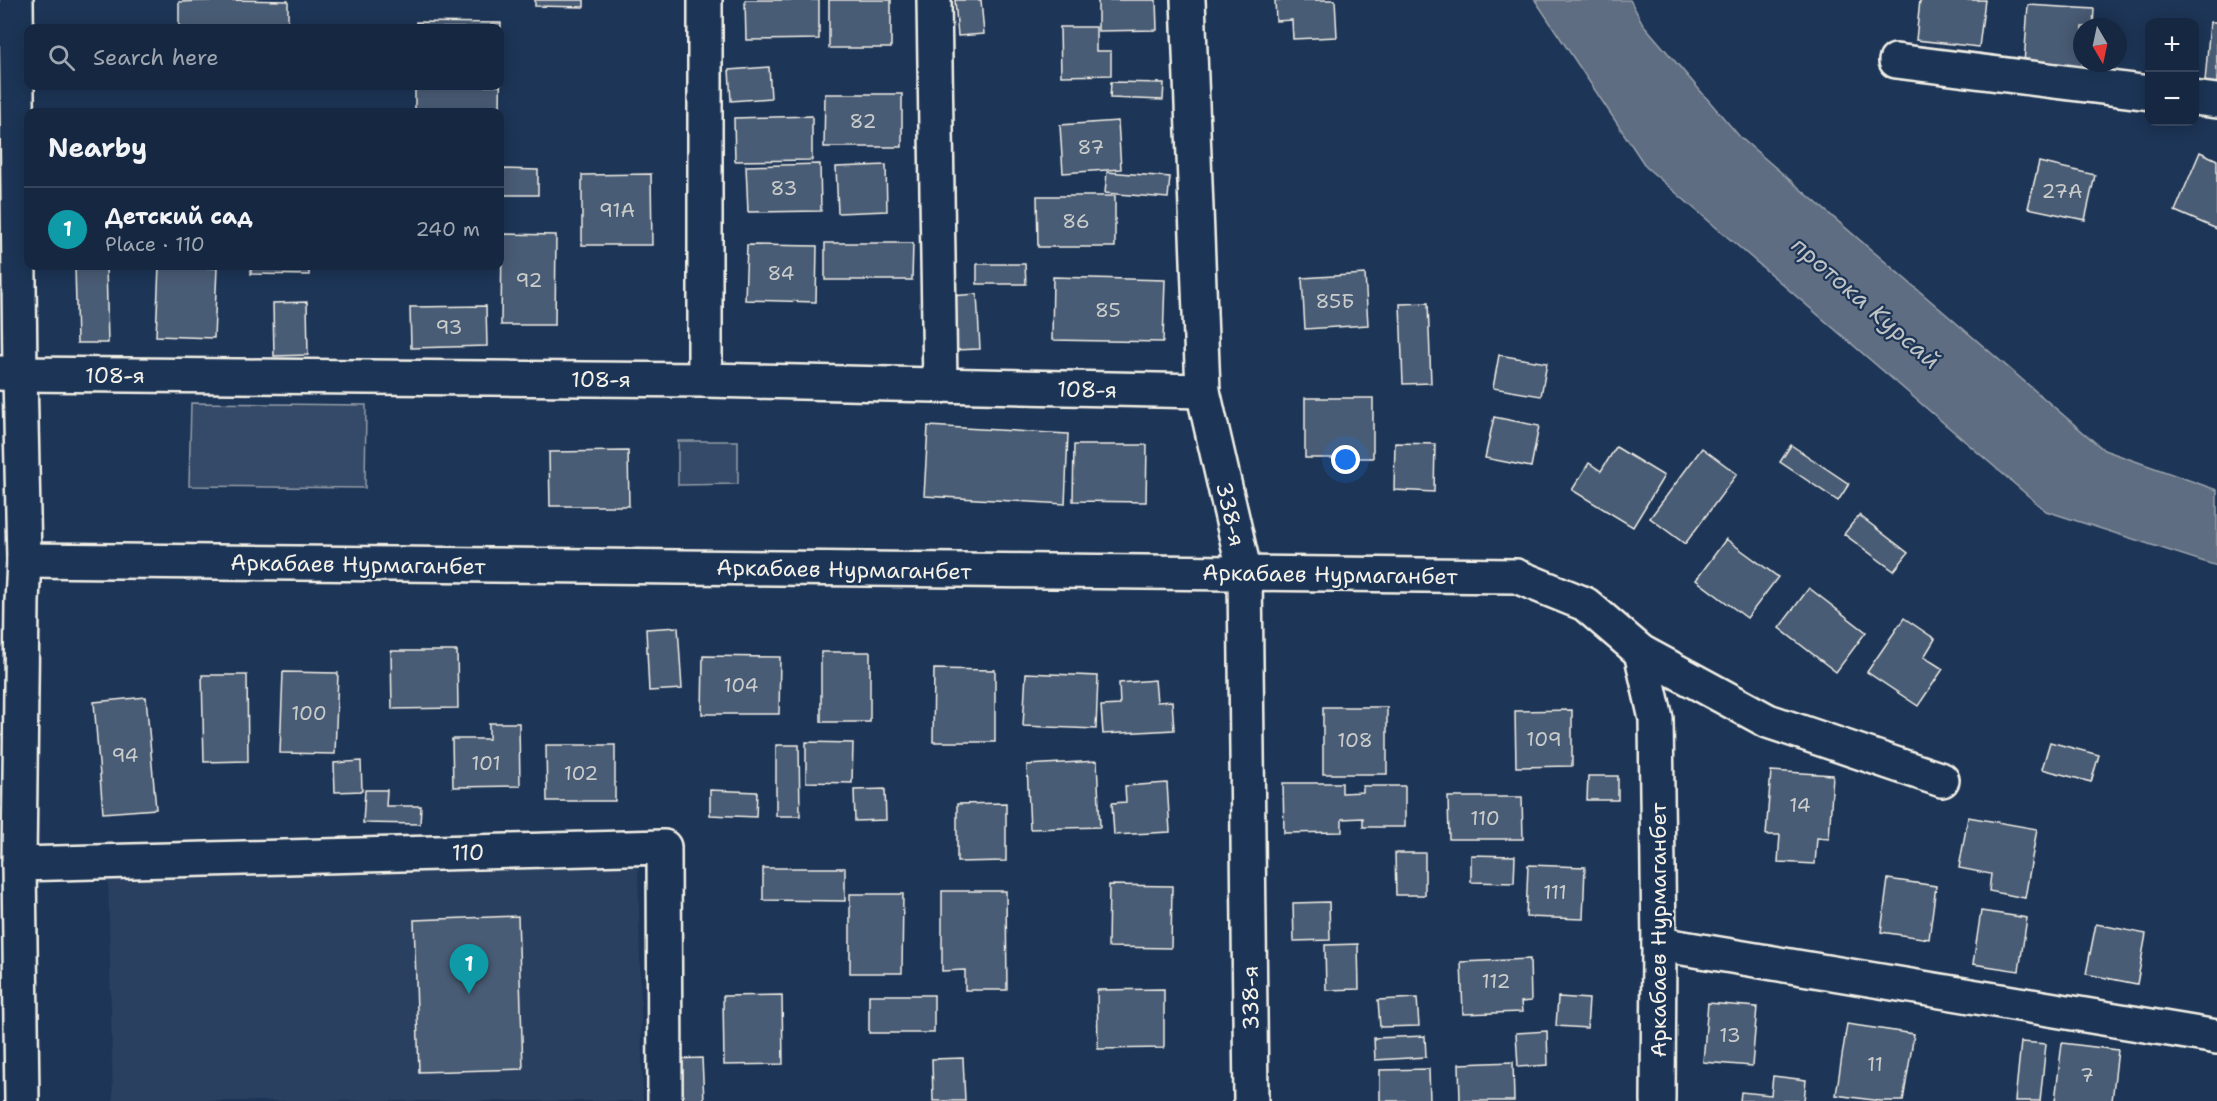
<!DOCTYPE html>
<meta charset="utf-8">
<style>
body{margin:0;font-family:"Shantell Sans",sans-serif;background:#1f3048;color:#f1f3f6}
.controls{position:absolute;right:18px;top:18px;display:grid;overflow:hidden;border-radius:12px;box-shadow:0 3px 15px #0003}
.controls button{width:54px;height:54px;display:grid;place-items:center;padding:0;border:0;border-bottom:2px solid #35445a;background:#162841;color:#f1f3f6;font:30px sans-serif}
.compass{position:absolute;left:2073px;top:18px;width:54px;height:54px;border-radius:50%;background:#162841;box-shadow:0 3px 15px #0003;rotate:171deg}
.you{position:absolute;left:1346px;top:460px;width:21px;height:21px;margin:-15px;border:4px solid #fff;border-radius:50%;background:#1a73e8;box-shadow:0 0 0 9px #1a73e833}
.badge{display:grid;place-items:center;width:39px;height:39px;border-radius:50%;background:#1a73e8;color:#fff;font-size:20px;font-weight:700}
.pin{position:absolute;translate:-50% -50px;filter:drop-shadow(0 2px 3px #0008)}
.pin::after{content:'';position:absolute;top:32px;width:21px;height:18px;background:inherit;clip-path:polygon(0 0,100% 0,50% 100%)}
.list{margin:0;padding:0;list-style:none}
h2{display:flex;justify-content:space-between;align-items:center;height:78px;margin:0;padding:0 24px;font-size:26px}
h2 small{font-size:20px;font-weight:400;color:#9ea6b1}
.list li{display:grid;grid-template-columns:39px 1fr auto;gap:18px;align-items:center;box-sizing:border-box;height:84px;padding:0 24px;border-top:2px solid #35445a}
.list b{display:block;font-size:22px;white-space:nowrap}
.list p{margin:0;font-size:20px;white-space:nowrap;color:#9ea6b1}
.list em{font-size:20px;font-style:normal;color:#9ea6b1}
.icon{flex:none;width:33px;height:33px;fill:none;stroke:currentColor;stroke-width:2;stroke-linecap:round;stroke-linejoin:round}
.map{position:relative;flex:none;width:2217px;height:1101px;overflow:hidden}
.search{position:absolute;background:#162841;box-shadow:0 3px 15px #0003;left:24px;top:24px;width:480px;height:66px;display:flex;align-items:center;gap:15px;box-sizing:border-box;padding:0 21px;border-radius:12px;color:#9ea6b1;font-size:22px}
.panel{position:absolute;background:#162841;box-shadow:0 3px 15px #0003;left:24px;top:108px;width:480px;height:162px;border-radius:12px}
.map>svg:first-child{display:block}
.built{fill:#2a4060}
.green{fill:#354a67;stroke:#949ea8;stroke-width:1.5}
.water{fill:#5e6d82;stroke:#9aa2ab;stroke-width:1.5}
.building{fill:#485b74;stroke:#f4f1e8;stroke-width:1.5}
.lines{fill:none;stroke-linecap:round;stroke-linejoin:round}
.street-casing{stroke:#f4f1e8;stroke-width:38}
.street{stroke:#1d3557;stroke-width:33}
.labels{text-anchor:middle;stroke-width:4.5;stroke-linejoin:round;paint-order:stroke}
.number-label{font-size:20px;fill:#c9cccb}
.street-label{font-size:22px;fill:#f4f1e8;stroke:#1d3557}
.water-label{font-size:24px;font-style:italic;fill:#c0c3c4;stroke:#1d3557}
</style>
<div class="map">
<svg width="2217" height="1101" viewBox="0 0 2217 1101">
<rect width="100%" height="100%" fill="#1d3557"/>
<filter id="ink" filterUnits="userSpaceOnUse"><feTurbulence type="fractalNoise" baseFrequency=".0167" numOctaves="2"/><feDisplacementMap in="SourceGraphic" scale="12" xChannelSelector="R" yChannelSelector="G"/><feConvolveMatrix kernelMatrix="1 2 1 2 8 2 1 2 1" color-interpolation-filters="sRGB"/></filter>
<g filter="url(#ink)">
<polygon class="built" points="638,862 643,1101 113,1101 108,874"/>
<g class="green">
<polygon points="191,403 366,405 365,488 189,486"/>
<polygon points="678,441 738,441 738,484 678,485"/>
</g>
<polygon class="water" points="1535,0 1630,0 1643,24 1740,137 2104,450 2217,490 2217,566 2046,511 1646,167"/>
<g class="building">
<polygon points="225,0 288,1 288,28 179,28 179,2"/>
<polygon points="535,0 584,0 584,7 535,6"/>
<polygon points="745,0 819,0 819,39 746,40"/>
<rect x="829" y="0" width="62" height="48"/>
<polygon points="955,0 981,0 984,34 958,36"/>
<polygon points="1098,0 1156,0 1157,30 1098,31"/>
<polygon points="1275,0 1335,0 1337,37 1293,39 1292,20 1276,21"/>
<polygon points="1920,0 1985,0 1979,47 1916,40"/>
<polygon points="2028,5 2094,9 2093,27 2082,27 2082,63 2091,63 2090,69 2024,64"/>
<polygon points="416,22 501,23 500,116 500,112 415,112 415,86 500,86 500,28 416,28"/>
<polygon points="2210,22 2217,22 2217,83 2205,82"/>
<polygon points="1060,27 1096,27 1096,51 1111,51 1111,75 1061,76"/>
<polygon points="769,67 771,98 731,101 729,70"/>
<polygon points="1111,82 1164,83 1163,100 1110,98"/>
<polygon points="825,94 902,94 902,147 824,147"/>
<polygon points="812,116 812,160 735,161 734,118"/>
<polygon points="1118,121 1121,169 1063,173 1060,125"/>
<polygon points="2200,152 2217,160 2217,229 2175,211"/>
<polygon points="2039,162 2095,175 2085,220 2028,208"/>
<polygon points="820,164 821,211 748,212 746,166"/>
<polygon points="886,165 887,211 838,213 836,167"/>
<polygon points="503,169 538,170 538,195 503,195"/>
<polygon points="1107,172 1170,177 1168,198 1105,193"/>
<polygon points="651,174 652,245 582,245 582,175"/>
<polygon points="1037,196 1115,196 1115,247 1038,247"/>
<polygon points="502,234 556,235 555,325 501,325"/>
<polygon points="825,243 913,243 912,280 825,280"/>
<polygon points="747,245 817,246 816,302 745,300"/>
<polygon points="977,264 1025,264 1026,284 977,284"/>
<polygon points="75,266 106,266 108,343 77,343"/>
<polygon points="159,266 217,268 214,338 156,336"/>
<polygon points="251,266 309,266 309,275 251,274"/>
<polygon points="1365,274 1368,325 1305,329 1302,278"/>
<polygon points="1053,277 1165,280 1163,342 1052,340"/>
<polygon points="977,294 980,349 953,350 950,296"/>
<polygon points="307,302 308,355 274,356 273,303"/>
<polygon points="1428,303 1431,383 1403,384 1400,304"/>
<polygon points="486,306 487,346 411,348 410,307"/>
<polygon points="1499,355 1547,363 1541,396 1493,388"/>
<rect x="1305" y="398" width="68" height="60"/>
<polygon points="1494,417 1539,426 1531,467 1485,458"/>
<polygon points="928,426 1068,434 1065,504 924,496"/>
<polygon points="1395,443 1435,444 1434,492 1394,490"/>
<polygon points="1074,445 1147,445 1146,502 1073,501"/>
<polygon points="1791,445 1849,484 1838,501 1780,462"/>
<polygon points="1616,447 1664,476 1633,527 1572,490 1589,463 1601,471"/>
<polygon points="1702,448 1737,474 1685,544 1650,518"/>
<polygon points="628,451 629,506 550,506 549,452"/>
<polygon points="1859,515 1908,553 1894,571 1844,534"/>
<polygon points="1726,539 1778,577 1747,618 1696,580"/>
<polygon points="1809,588 1866,632 1836,672 1779,628"/>
<polygon points="1904,618 1935,639 1924,657 1943,669 1918,706 1867,672"/>
<polygon points="678,627 682,689 649,691 646,629"/>
<polygon points="391,651 457,651 458,708 392,709"/>
<rect x="821" y="652" width="49" height="70"/>
<polygon points="703,656 780,657 779,714 702,714"/>
<polygon points="934,669 995,670 995,742 933,742"/>
<polygon points="283,672 338,673 335,754 280,753"/>
<polygon points="1026,673 1098,676 1096,729 1023,726"/>
<polygon points="202,675 247,675 248,761 204,762"/>
<polygon points="1155,680 1157,702 1172,701 1174,730 1103,734 1101,706 1120,705 1119,683"/>
<polygon points="146,697 156,809 103,813 94,702"/>
<rect x="1323" y="707" width="64" height="67"/>
<polygon points="1572,710 1572,766 1516,767 1515,711"/>
<polygon points="489,723 519,723 520,786 453,787 452,739 489,739"/>
<polygon points="806,742 853,743 852,783 806,782"/>
<polygon points="2050,742 2099,755 2091,782 2042,769"/>
<polygon points="546,745 615,745 615,801 547,801"/>
<polygon points="776,745 799,745 800,816 776,816"/>
<polygon points="361,761 362,791 335,792 334,763"/>
<polygon points="1097,761 1100,827 1030,829 1027,765"/>
<polygon points="1771,771 1833,775 1829,839 1817,838 1815,864 1778,862 1780,835 1766,835"/>
<polygon points="1588,776 1618,776 1618,800 1587,800"/>
<polygon points="1167,783 1170,832 1114,835 1112,803 1126,802 1125,786"/>
<polygon points="1283,783 1342,783 1342,793 1363,792 1363,786 1405,786 1405,827 1363,827 1363,818 1342,819 1342,832 1284,833"/>
<polygon points="885,789 886,820 855,821 854,790"/>
<polygon points="365,790 387,790 386,806 421,806 420,824 363,823"/>
<polygon points="710,790 757,792 756,817 710,815"/>
<polygon points="1448,797 1522,797 1523,839 1449,839"/>
<polygon points="1006,803 1006,861 957,862 957,804"/>
<polygon points="1968,817 2037,829 2025,898 1989,891 1991,874 1959,868"/>
<polygon points="1395,853 1425,853 1425,895 1396,895"/>
<polygon points="1471,855 1515,856 1514,883 1471,882"/>
<polygon points="1528,865 1585,867 1583,919 1526,917"/>
<polygon points="763,868 845,868 845,901 763,900"/>
<polygon points="1888,879 1936,886 1929,939 1881,932"/>
<polygon points="1109,885 1172,886 1171,948 1108,947"/>
<polygon points="942,891 1006,891 1007,990 965,990 965,970 942,971"/>
<polygon points="850,894 903,894 902,973 850,973"/>
<polygon points="1329,902 1330,940 1294,941 1293,903"/>
<polygon points="1981,911 2027,918 2019,971 1973,964"/>
<polygon points="518,916 523,1069 419,1072 414,920"/>
<polygon points="2096,924 2146,934 2137,984 2086,974"/>
<polygon points="1358,944 1359,989 1326,990 1325,945"/>
<polygon points="1530,959 1531,1001 1521,1002 1522,1012 1463,1014 1461,962"/>
<polygon points="1164,989 1164,1048 1098,1049 1097,990"/>
<polygon points="782,995 783,1064 724,1065 723,996"/>
<rect x="869" y="995" width="65" height="38"/>
<polygon points="1558,997 1589,999 1587,1028 1556,1026"/>
<polygon points="1417,998 1419,1026 1380,1027 1378,1000"/>
<polygon points="1708,1003 1757,1007 1752,1066 1703,1062"/>
<polygon points="1847,1024 1914,1034 1903,1101 1880,1101 1836,1095"/>
<polygon points="1547,1031 1548,1065 1518,1067 1516,1033"/>
<polygon points="1425,1036 1426,1057 1375,1060 1374,1038"/>
<polygon points="2021,1042 2046,1044 2040,1101 2015,1101"/>
<polygon points="2062,1043 2118,1050 2112,1101 2055,1101"/>
<polygon points="702,1058 704,1101 675,1101 674,1059"/>
<polygon points="963,1058 965,1101 933,1101 932,1059"/>
<polygon points="1513,1062 1514,1101 1460,1101 1459,1064"/>
<polygon points="1429,1069 1430,1101 1380,1101 1380,1070"/>
<polygon points="1773,1076 1806,1080 1804,1101 1740,1101 1741,1092 1771,1095"/>
</g>
<g class="lines">
<defs>
<g id="street">
<polyline points="16,0 20,374 24,560 22,602 19,864 22,1101"/>
<polyline points="705,0 705,380"/>
<polyline points="934,0 940,386"/>
<polyline points="1188,0 1203,391 1245,574 1251,1101"/>
<polyline points="1896,61 2150,93"/>
<polyline points="2194,98 2217,101"/>
<polyline points="0,373 20,374 705,380 1203,391"/>
<polyline points="24,560 1516,576 1585,604 1641,652 1768,721 1942,780"/>
<polyline points="1641,652 1656,719 1659,944 1658,1101"/>
<polyline points="19,864 664,847 665,1101"/>
<polyline points="1659,944 2217,1037"/>
</g>
</defs>
<use href="#street" class="street-casing"/>
<use href="#street" class="street"/>
</g>
</g>
<g class="labels">
<g class="number-label">
<text x="863" y="128">82</text>
<text x="1091" y="154">87</text>
<text x="784" y="195">83</text>
<text x="2062" y="198">27А</text>
<text x="617" y="217">91А</text>
<text x="1076" y="228">86</text>
<text x="781" y="280">84</text>
<text x="529" y="287">92</text>
<text x="1335" y="308">85Б</text>
<text x="1108" y="317">85</text>
<text x="449" y="334">93</text>
<text x="741" y="692">104</text>
<text x="309" y="720">100</text>
<text x="1544" y="746">109</text>
<text x="1355" y="747">108</text>
<text x="125" y="762">94</text>
<text x="486" y="770">101</text>
<text x="581" y="780">102</text>
<text x="1800" y="812">14</text>
<text x="1485" y="825">110</text>
<text x="1555" y="899">111</text>
<text x="1496" y="988">112</text>
<text x="1730" y="1042">13</text>
<text x="1875" y="1071">11</text>
<text x="2087" y="1082">7</text>
</g>
<g class="street-label">
<text x="115" y="383">108-я</text>
<text x="601" y="387">108-я</text>
<text transform="translate(1087 389) rotate(1)" y="8">108-я</text>
<text transform="translate(1231 514) rotate(77)" y="8">338-я</text>
<text transform="translate(358 564) rotate(1)" y="8">Аркабаев Нурмаганбет</text>
<text transform="translate(844 569) rotate(1)" y="8">Аркабаев Нурмаганбет</text>
<text transform="translate(1330 574) rotate(1)" y="8">Аркабаев Нурмаганбет</text>
<text transform="translate(468 852) rotate(-1)" y="8">110</text>
<text transform="translate(1658 930) rotate(-90)" y="8">Аркабаев Нурмаганбет</text>
<text transform="translate(1250 998) rotate(-91)" y="8">338-я</text>
</g>
<g class="water-label">
<text transform="translate(1866 303) rotate(41)" y="8">протока Курсай</text>
</g>
</g>
</svg>
<div class="controls">
<button>+</button>
<button>−</button>
</div>
<svg class="compass" viewBox="-18 -18 36 36"><path d="M0-13l5 13h-10z" fill="#e53935"/><path d="M0 13l5-13h-10z" fill="#9ea6b1"/></svg>
<div class="you"></div>
<div class="pin badge" style="left:469px;top:994px;background:#0f9aa8">1</div>
<div class="search"><svg class="icon" aria-label="search" viewBox="0 0 24 24"><circle cx="10" cy="10" r="6"/><path d="M15 15l6 6"/></svg>Search here</div>
<section class="panel">
<h2>Nearby<small></small></h2>
<ul class="list">
<li><span class="badge" style="background:#0f9aa8">1</span><div><b>Детский сад</b><p>Place · 110</p></div><em>240 m</em></li>
</ul>
</section>
</div>
